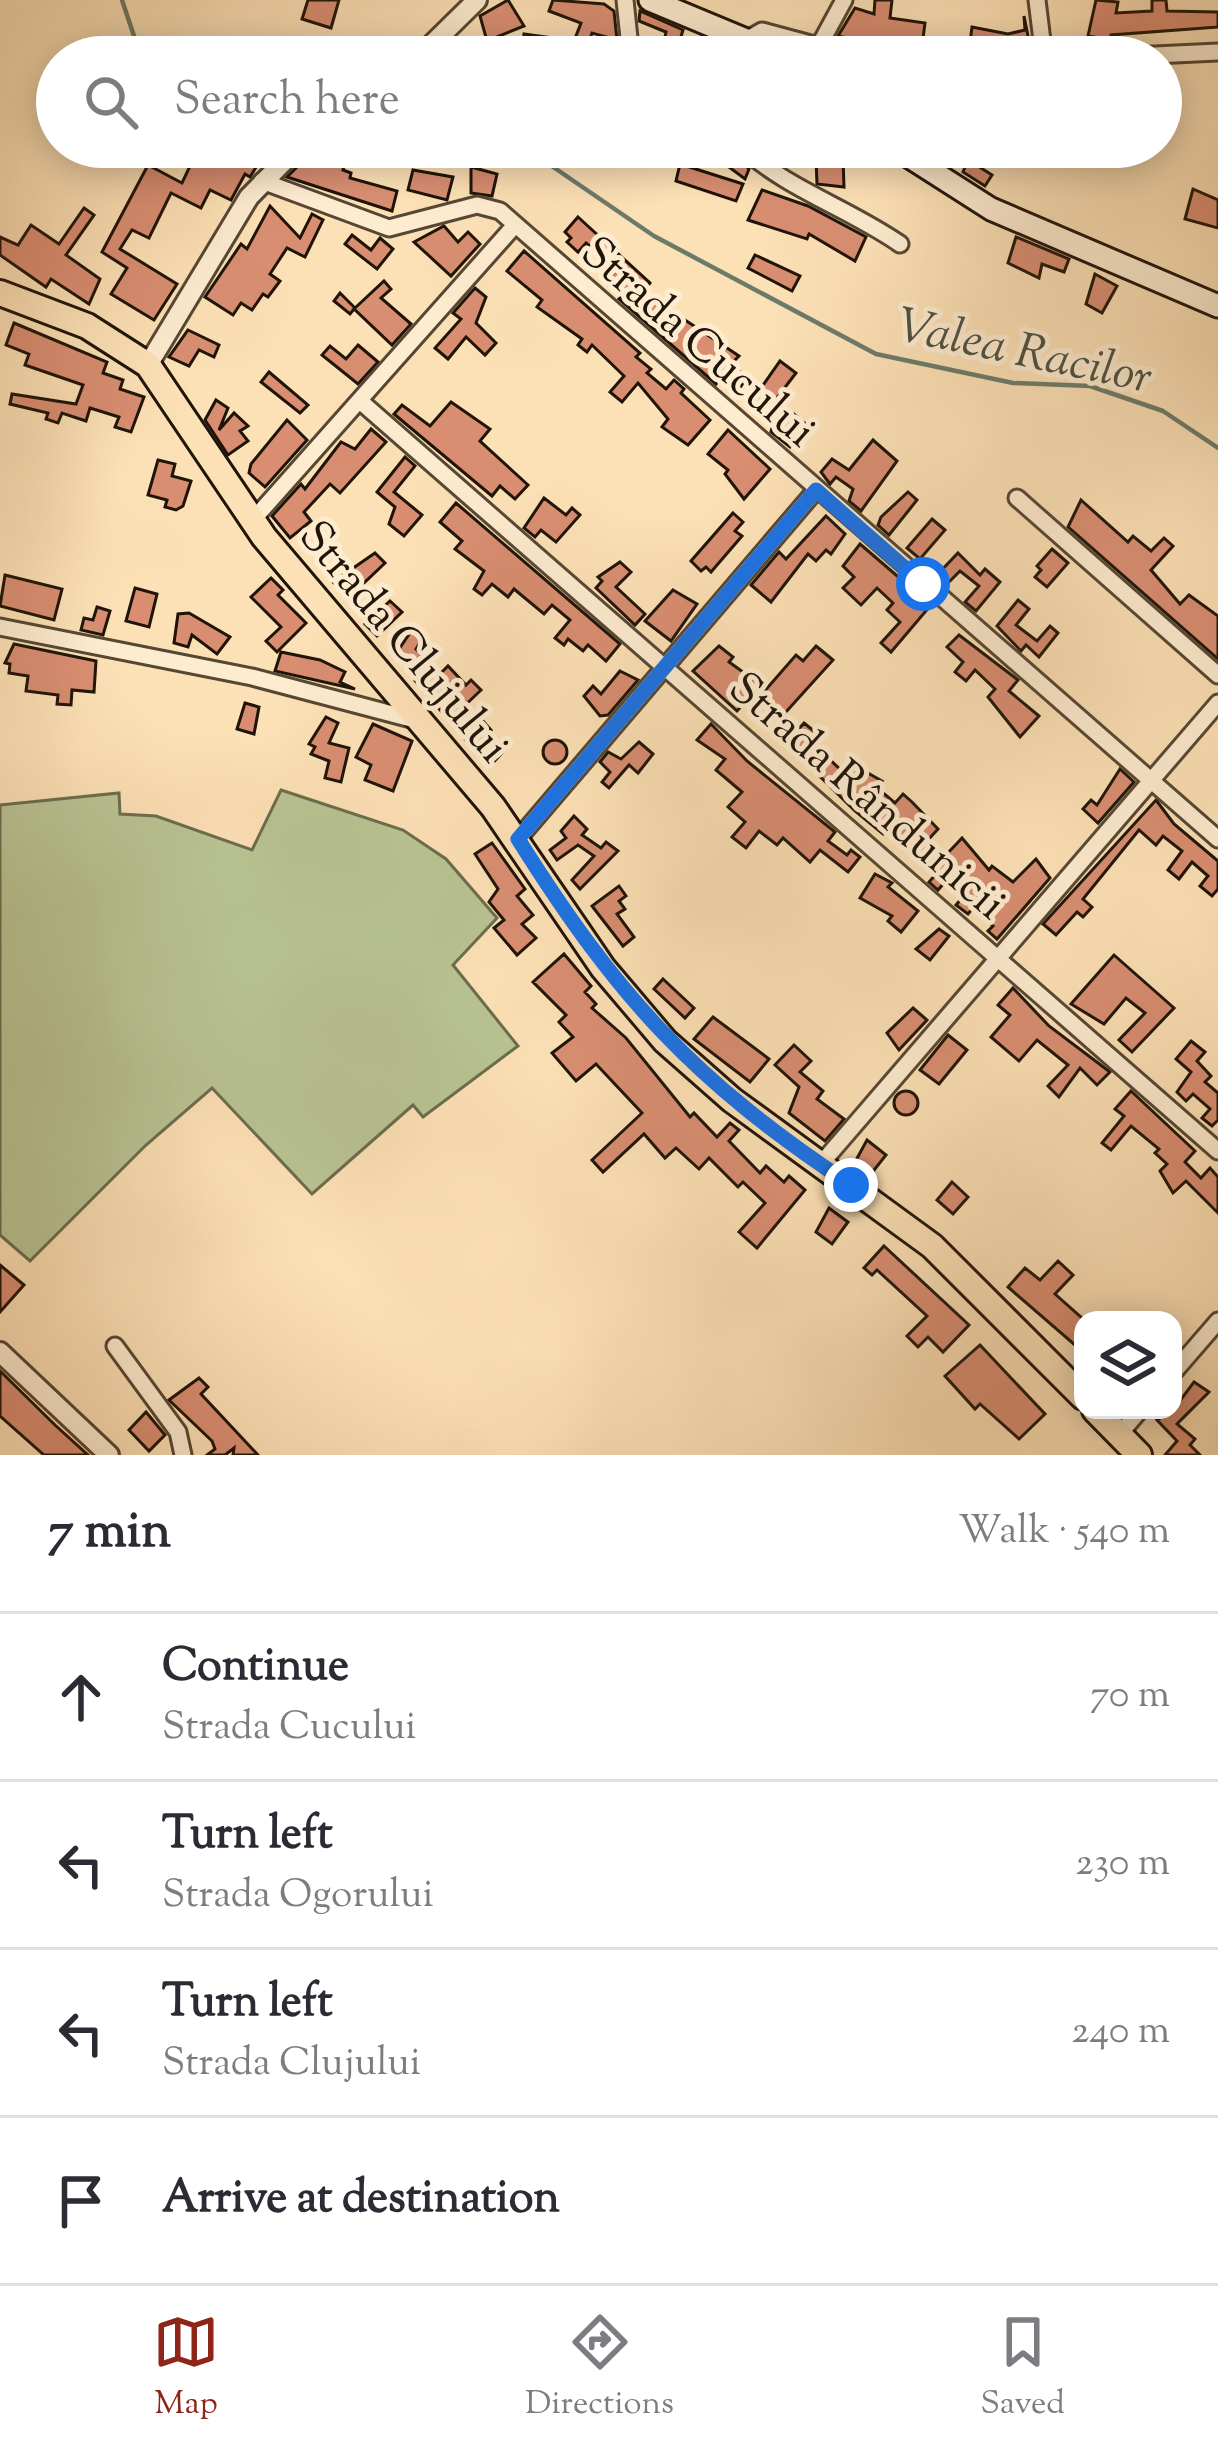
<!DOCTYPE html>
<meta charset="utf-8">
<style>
body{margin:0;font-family:"Sorts Mill Goudy",serif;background:#f7f7f7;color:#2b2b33}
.controls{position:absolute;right:36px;bottom:36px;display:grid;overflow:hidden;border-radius:24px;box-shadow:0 6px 30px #0003}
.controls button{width:108px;height:108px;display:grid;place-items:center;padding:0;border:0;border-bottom:3px solid #e1e1e2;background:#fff;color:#2b2b33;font:60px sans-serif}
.stop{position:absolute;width:36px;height:36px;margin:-27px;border:9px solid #1a73e8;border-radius:50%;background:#fff}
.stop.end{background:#1a73e8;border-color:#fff;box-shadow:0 3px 12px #0008}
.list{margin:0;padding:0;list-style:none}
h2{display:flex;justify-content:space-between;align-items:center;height:156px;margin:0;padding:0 48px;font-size:51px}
h2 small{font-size:39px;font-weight:400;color:#7c7c81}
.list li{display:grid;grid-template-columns:78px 1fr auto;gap:36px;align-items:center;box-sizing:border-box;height:168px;padding:0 48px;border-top:3px solid #e1e1e2}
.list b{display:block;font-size:45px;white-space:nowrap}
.list p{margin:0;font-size:39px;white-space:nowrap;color:#7c7c81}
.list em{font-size:39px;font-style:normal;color:#7c7c81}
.icon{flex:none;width:66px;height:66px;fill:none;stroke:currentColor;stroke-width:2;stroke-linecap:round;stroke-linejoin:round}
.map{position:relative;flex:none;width:1218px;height:1455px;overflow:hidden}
.search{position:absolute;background:#fff;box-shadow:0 6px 30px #0003;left:36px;right:36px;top:36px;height:132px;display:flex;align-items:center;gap:30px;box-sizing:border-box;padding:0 42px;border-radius:66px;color:#7c7c81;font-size:45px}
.sheet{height:828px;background:#fff}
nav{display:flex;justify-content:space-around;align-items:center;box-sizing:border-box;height:168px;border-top:3px solid #e1e1e2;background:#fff;font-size:33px;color:#7c7c81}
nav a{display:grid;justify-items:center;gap:6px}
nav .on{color:#8f2418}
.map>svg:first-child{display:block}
.green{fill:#b9c493;stroke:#6c6c4e;stroke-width:3}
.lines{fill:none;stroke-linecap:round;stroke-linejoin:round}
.stream{stroke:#6c7a6a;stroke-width:4.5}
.building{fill:#d98e72;stroke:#1f1408;stroke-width:3}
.minor-casing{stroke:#564734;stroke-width:21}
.tertiary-casing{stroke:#564734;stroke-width:24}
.secondary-casing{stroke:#1f1408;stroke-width:27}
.primary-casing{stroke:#1f1408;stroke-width:30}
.minor{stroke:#feecd0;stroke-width:15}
.tertiary{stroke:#feecd0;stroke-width:18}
.secondary{stroke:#feecd0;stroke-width:21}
.primary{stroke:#fde1b6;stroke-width:24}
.route{stroke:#1a73e8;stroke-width:15}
.labels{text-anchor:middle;stroke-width:10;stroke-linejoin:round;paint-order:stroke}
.street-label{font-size:45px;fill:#1f1408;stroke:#feecd0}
.water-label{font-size:48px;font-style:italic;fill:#4c5041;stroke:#feecd0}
</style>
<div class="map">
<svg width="1218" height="1455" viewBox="0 0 1218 1455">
<rect width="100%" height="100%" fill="#fde1b6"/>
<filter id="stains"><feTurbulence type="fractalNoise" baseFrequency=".00167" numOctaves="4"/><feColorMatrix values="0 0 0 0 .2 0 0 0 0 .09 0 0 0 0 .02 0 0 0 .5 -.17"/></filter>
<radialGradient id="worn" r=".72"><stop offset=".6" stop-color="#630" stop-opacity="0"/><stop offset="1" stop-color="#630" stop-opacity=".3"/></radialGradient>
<polygon class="green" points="281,790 403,830 446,859 497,918 453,965 518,1046 423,1117 413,1105 312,1194 212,1088 146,1145 30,1261 0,1235 0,805 119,793 120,814 156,816 252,850"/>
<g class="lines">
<g class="stream">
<polyline points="122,0 137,45 154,57"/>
<polyline points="501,147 543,160 654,236 876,354 1013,383 1090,386 1163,411 1218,448"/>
</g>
</g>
<g class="building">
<polygon points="308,0 339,0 331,28 302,19"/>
<polygon points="508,0 524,26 487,41 480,16"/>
<polygon points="553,0 604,4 614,11 617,40 592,33 584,57 523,47 524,34 574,41 581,23 549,11"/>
<polygon points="875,0 892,0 890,18 925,23 921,54 838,36 855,8 874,14"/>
<polygon points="1096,0 1118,2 1116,13 1152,11 1152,0 1166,0 1167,11 1218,12 1218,27 1111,35 1110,40 1088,36"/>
<polygon points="640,11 683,30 680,40 708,57 661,57 666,32 639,21"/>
<polygon points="1024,16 1031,51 969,50 972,27 1008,34 1025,30"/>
<polygon points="199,147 222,147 258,164 250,177 245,174 231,200 210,190 201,208 171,193 149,238 132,230 120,249 177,284 154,320 111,294 127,268 102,252 148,165 182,183"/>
<polygon points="327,147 349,147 343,170 351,173 350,178 397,191 392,211 287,177 307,157 322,164"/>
<polygon points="702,147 729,147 749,169 745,179"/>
<polygon points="972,151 986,160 981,168 992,175 985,186 963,172"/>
<polygon points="843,158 844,187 817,184 816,159"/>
<polygon points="680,164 743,184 736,201 676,181"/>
<polygon points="471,167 497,174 492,196 471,193"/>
<polygon points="413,170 453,177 447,200 408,190"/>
<polygon points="1193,189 1218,200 1218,228 1185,219"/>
<polygon points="762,190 808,206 866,237 855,261 809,234 807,239 748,220"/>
<polygon points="270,206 300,238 312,214 323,220 305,257 287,248 270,274 280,281 268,297 263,294 252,310 241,303 233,315 205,297 241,244 247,249"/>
<polygon points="84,208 94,215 66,255 100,279 89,304 51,279 46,287 0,255 0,237 18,245 31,225 59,244"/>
<polygon points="578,217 650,283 643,292 739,356 731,364 748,378 735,393 719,380 716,384 619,299 622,296 606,283 618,267 586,243 578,252 567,242 571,238 565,232"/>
<polygon points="444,226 458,242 468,232 480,244 451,276 414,242"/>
<polygon points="352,235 371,250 380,238 393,249 377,269 345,244"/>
<polygon points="1016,237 1069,259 1064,272 1042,264 1039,278 1008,263"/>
<polygon points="524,251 640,353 636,357 651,369 647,373 666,389 674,380 684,389 681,393 710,420 688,445 662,427 668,419 638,383 622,402 610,392 624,376 592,345 587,352 578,345 582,339 537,307 542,300 507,271"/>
<polygon points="755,255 800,276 792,291 748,268"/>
<polygon points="1095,274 1117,286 1102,313 1086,304"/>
<polygon points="384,281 391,289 381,298 411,324 392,345 354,309 350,314 334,301 340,293 355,308"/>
<polygon points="475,288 486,297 476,323 496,343 485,355 466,337 448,359 435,348 461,319 453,313"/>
<polygon points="14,323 107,362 103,373 123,380 120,389 144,397 131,432 115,427 119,417 90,408 86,421 62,413 58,423 46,419 48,413 10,404 12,394 76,404 83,385 25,365 29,354 6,345"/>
<polygon points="188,330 219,345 214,357 199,350 189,366 169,357"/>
<polygon points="358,345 378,362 358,384 322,355 330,346 346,359"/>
<polygon points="780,361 796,373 776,399 808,426 790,447 771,432 774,420 752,401"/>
<polygon points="269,372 308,405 300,413 261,382"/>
<polygon points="216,400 228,408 219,430 234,413 248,426 240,431 248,441 228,455 205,420"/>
<polygon points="451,402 490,429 480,441 528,485 515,499 500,486 492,496 394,414 402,405 430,426"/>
<polygon points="287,420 307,440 265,487 249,473 251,464"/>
<polygon points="371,429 386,442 340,493 330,484 304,512 311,521 290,538 272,516 301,484 305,489 341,442 355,449"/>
<polygon points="728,430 770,469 744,499 725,474 728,470 708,454"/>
<polygon points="873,440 897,461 861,511 849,501 853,489 836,477 830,484 821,472 832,459 849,470"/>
<polygon points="405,457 415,466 394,492 422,515 404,536 389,524 395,507 377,492"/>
<polygon points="158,460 175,464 172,476 191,481 183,506 176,510 165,507 167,500 148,495"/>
<polygon points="908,492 917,500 889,535 878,525 881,517"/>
<polygon points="544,498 566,515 572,508 580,515 556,542 541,530 535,537 524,528"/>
<polygon points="1081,500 1128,542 1133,536 1151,551 1164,538 1173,546 1151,570 1180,604 1189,595 1218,616 1218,659 1068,527"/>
<polygon points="456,503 620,644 606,661 588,645 583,651 568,639 564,645 555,638 570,620 552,605 544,614 514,589 508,597 492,584 482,595 474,589 484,571 455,549 462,541 440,522"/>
<polygon points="733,513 743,522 735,531 742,536 711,572 706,567 701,571 691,561"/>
<polygon points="826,516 845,534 831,554 826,550 816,561 808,554 771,602 751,585 779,552 786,559"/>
<polygon points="932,519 945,530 920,559 907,548"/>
<polygon points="860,544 931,605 891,652 881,643 900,622 887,610 893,603 877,588 861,605 843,588 854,577 843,566"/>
<polygon points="1052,549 1068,563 1047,587 1035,577 1041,570 1037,566"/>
<polygon points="375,553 385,563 348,598 333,582"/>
<polygon points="958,553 980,575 985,569 1000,582 976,611 965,602 979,586 960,571 946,585 936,576"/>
<polygon points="620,562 631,572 616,587 645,614 635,625 596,588 602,581 598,577"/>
<polygon points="5,575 62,589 54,620 0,606"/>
<polygon points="271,578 283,590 278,595 306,623 277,652 266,641 281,627 251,597"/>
<polygon points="135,588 157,594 149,627 126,621"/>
<polygon points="673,590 697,604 671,641 645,621"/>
<polygon points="1018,600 1029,609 1016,625 1037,641 1050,626 1058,633 1039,657 1026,645 1021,651 997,626"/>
<polygon points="390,601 402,612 377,636 365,624"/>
<polygon points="97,607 110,611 103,635 81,630 84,618 93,620"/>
<polygon points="189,613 230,637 217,654 192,635 188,647 174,643 178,614"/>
<polygon points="412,630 423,638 416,649 439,675 448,666 466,685 471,680 481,690 459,711 474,728 483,721 491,730 485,735 502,753 489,767 411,676 418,670 395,655"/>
<polygon points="959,635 1018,680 1009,691 1039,716 1020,737 988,697 995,689 975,670 966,681 955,672 963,662 947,647"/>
<polygon points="14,644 96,661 94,692 72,690 71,705 57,704 58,695 26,691 28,676 9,673 10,664 5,663"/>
<polygon points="719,646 733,657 729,662 761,685 737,711 693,671"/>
<polygon points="816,646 833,660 785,713 762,694 796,655 803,661"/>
<polygon points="281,652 320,660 345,672 340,682 355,689 275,671"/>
<polygon points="620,671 638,680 608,715 600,716 584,696 593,686 601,694"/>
<polygon points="245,703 259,707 254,734 237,729"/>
<polygon points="326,717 338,723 329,743 349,748 341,782 325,778 329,761 311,754 315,747 309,744"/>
<polygon points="804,723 820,736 813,744 842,771 852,764 882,781 876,787 895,803 903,794 912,802 938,829 927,841 945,856 962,838 989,870 992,866 1013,882 1036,859 1050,878 997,939 988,931 993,926 973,908 968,914 956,905 962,898 945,882 938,890 929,882 936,874 919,854 889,827 883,834 855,811 791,748 789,740"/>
<polygon points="373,724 412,741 393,791 365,780 371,765 356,757"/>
<polygon points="711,724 747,761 835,832 828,841 847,855 851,850 860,857 848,872 820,850 810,862 783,838 777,845 759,831 746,848 732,837 745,822 728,807 742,792 716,770 725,759 697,740"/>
<circle cx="555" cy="752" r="12"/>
<polygon points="639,742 653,754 638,773 629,765 609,788 602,782 610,772 600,762 608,752 621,759"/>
<polygon points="1120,769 1134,782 1098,823 1083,809 1091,800 1097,805"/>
<polygon points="1156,800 1174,824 1218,861 1218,889 1212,896 1200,886 1208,876 1192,862 1179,879 1168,870 1182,851 1163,836 1156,845 1139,830 1083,899 1092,907 1083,917 1077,912 1056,935 1043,924"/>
<polygon points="574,816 587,829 582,835 601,848 606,842 618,851 580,889 572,880 594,856 578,845 557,860 550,850 566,838 561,831"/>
<polygon points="492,843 525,889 517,896 533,915 522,924 536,938 517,955 494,928 504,920 489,902 498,889 475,854"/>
<polygon points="875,874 892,883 888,887 918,911 901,932 888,921 892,916 860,898"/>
<polygon points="619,886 626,896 619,901 625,909 617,914 634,937 623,946 592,906"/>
<polygon points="939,929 949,936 930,960 916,949"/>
<polygon points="564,954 591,986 585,992 596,1004 592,1008 626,1038 690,1117 694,1113 717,1137 730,1123 739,1130 729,1141 760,1173 766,1166 784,1182 789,1176 805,1190 757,1248 739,1232 765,1203 743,1182 738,1187 709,1158 699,1169 676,1148 665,1158 644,1134 603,1172 592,1160 642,1113 596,1064 576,1081 552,1053 573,1037 559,1022 566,1015 533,982"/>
<polygon points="1114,955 1174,1008 1132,1052 1119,1040 1145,1013 1126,998 1104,1024 1071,1004"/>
<polygon points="663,979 694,1008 685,1018 654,989"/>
<polygon points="1013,988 1049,1026 1110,1072 1097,1085 1080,1068 1059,1097 1048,1086 1068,1065 1037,1040 1019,1061 991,1037 1010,1015 998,1005"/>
<polygon points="913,1008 927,1020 899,1050 887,1033"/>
<polygon points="713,1017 769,1059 750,1082 694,1039"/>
<polygon points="948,1035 967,1050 939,1084 920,1070"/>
<polygon points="1191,1041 1205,1052 1197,1061 1211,1076 1205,1082 1218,1093 1218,1120 1212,1126 1202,1118 1210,1109 1193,1094 1186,1101 1177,1092 1191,1072 1176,1059"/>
<polygon points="794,1045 811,1061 800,1072 823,1091 817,1099 844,1119 825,1141 789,1113 799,1087 775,1065"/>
<circle cx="906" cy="1103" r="12"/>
<polygon points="1131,1091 1195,1151 1185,1162 1201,1178 1210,1168 1218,1177 1218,1213 1186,1181 1173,1193 1160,1171 1167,1164 1155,1153 1159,1149 1131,1126 1111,1150 1102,1143 1124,1116 1115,1109"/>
<polygon points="867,1140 886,1155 871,1174 855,1162"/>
<polygon points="952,1182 968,1197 953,1214 937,1200"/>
<polygon points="829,1208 848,1222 832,1244 816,1232"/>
<polygon points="884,1246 969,1325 943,1352 928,1337 918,1347 907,1336 927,1316 877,1270 872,1275 864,1268"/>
<polygon points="1058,1261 1073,1275 1055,1294 1083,1319 1083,1352 1008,1287 1025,1268 1040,1280"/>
<polygon points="0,1265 24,1285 0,1312"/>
<polygon points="980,1345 1045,1414 1019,1439 980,1404 975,1409 945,1376"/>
<polygon points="0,1371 55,1425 88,1455 44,1455 0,1416"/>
<polygon points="199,1378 208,1387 201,1394 258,1455 233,1455 234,1448 225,1455 207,1455 215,1449 212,1441 169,1400"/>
<polygon points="1194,1382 1209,1392 1177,1424 1195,1439 1190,1445 1200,1455 1165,1455 1177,1441 1157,1420 1173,1410"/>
<polygon points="146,1412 165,1435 149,1451 129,1430"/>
</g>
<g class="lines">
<defs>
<g id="minor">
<polyline points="625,0 631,57"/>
<polyline points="1037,0 1044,57"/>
<polyline points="746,40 762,31 859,57"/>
<polyline points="819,46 844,0"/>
<polyline points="1112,57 1218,52"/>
<path d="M741,147C789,190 848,208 900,244"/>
<polyline points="262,181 389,228 477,205 500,211 1218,839"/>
<polyline points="360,401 1218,1151"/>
<polyline points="1017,498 1218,675"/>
<polyline points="252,521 515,225"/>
<polyline points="0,627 252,677 415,720"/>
<polyline points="518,839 816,490"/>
<polyline points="820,1165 1218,703"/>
<polyline points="115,1346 178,1432 183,1455"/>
<polyline points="1173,1373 1218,1321"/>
<polyline points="1119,1435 1140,1410"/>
</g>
<g id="tertiary">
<polyline points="419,57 477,0"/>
<polyline points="148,365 249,197 298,147"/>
<polyline points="0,1352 109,1455"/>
</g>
<g id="secondary">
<polyline points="650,0 746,40 760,57"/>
<polyline points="894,147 991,209 1218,306"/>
</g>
<g id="primary">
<polyline points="0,293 87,326 148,365 264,537 493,807 603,968 665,1041 732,1100 932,1246 1083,1397"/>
<polyline points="1095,1410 1139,1455"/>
</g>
</defs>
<use href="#minor" class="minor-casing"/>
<use href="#tertiary" class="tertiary-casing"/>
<use href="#secondary" class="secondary-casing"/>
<use href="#primary" class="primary-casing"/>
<use href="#minor" class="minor"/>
<use href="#tertiary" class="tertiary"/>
<use href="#secondary" class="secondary"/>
<use href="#primary" class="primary"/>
</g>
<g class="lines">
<path class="route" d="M851,1185C694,1081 618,998 518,839L816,490L923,584"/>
</g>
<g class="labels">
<g class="street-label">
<text transform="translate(700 340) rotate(41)" y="16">Strada Cucului</text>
<text transform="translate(406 640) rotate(50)" y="16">Strada Clujului</text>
<text transform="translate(869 794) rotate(41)" y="16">Strada Rândunicii</text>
</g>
<g class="water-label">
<text transform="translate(1025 349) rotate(12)" y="17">Valea Racilor</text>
</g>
</g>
<rect width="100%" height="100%" filter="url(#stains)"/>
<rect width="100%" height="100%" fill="url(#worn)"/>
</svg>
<div class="controls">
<button><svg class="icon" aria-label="layers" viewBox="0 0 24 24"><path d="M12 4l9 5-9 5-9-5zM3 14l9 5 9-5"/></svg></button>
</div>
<div class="stop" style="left:923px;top:584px"></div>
<div class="stop end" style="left:851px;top:1185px"></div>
<div class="search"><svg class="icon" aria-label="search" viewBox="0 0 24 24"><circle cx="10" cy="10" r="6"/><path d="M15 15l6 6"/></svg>Search here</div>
</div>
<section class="sheet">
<h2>7 min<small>Walk · 540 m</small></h2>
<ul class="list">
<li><svg class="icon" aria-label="ahead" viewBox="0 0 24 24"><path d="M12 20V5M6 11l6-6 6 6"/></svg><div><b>Continue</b><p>Strada Cucului</p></div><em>70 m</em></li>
<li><svg class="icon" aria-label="left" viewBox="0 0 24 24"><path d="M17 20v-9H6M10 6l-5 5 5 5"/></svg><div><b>Turn left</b><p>Strada Ogorului</p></div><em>230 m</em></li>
<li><svg class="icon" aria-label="left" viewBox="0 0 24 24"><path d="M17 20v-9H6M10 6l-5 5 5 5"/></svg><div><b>Turn left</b><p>Strada Clujului</p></div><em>240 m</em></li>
<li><svg class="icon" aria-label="arrive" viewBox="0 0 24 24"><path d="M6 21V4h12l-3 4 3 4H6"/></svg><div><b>Arrive at destination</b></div></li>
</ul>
</section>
<nav>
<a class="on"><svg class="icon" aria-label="map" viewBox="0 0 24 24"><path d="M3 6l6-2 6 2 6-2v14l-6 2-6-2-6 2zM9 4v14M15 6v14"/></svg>Map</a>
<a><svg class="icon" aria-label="directions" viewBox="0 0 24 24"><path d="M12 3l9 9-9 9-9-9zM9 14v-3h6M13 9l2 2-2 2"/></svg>Directions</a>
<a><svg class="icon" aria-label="saved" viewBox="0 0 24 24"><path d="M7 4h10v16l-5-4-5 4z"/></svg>Saved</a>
</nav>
